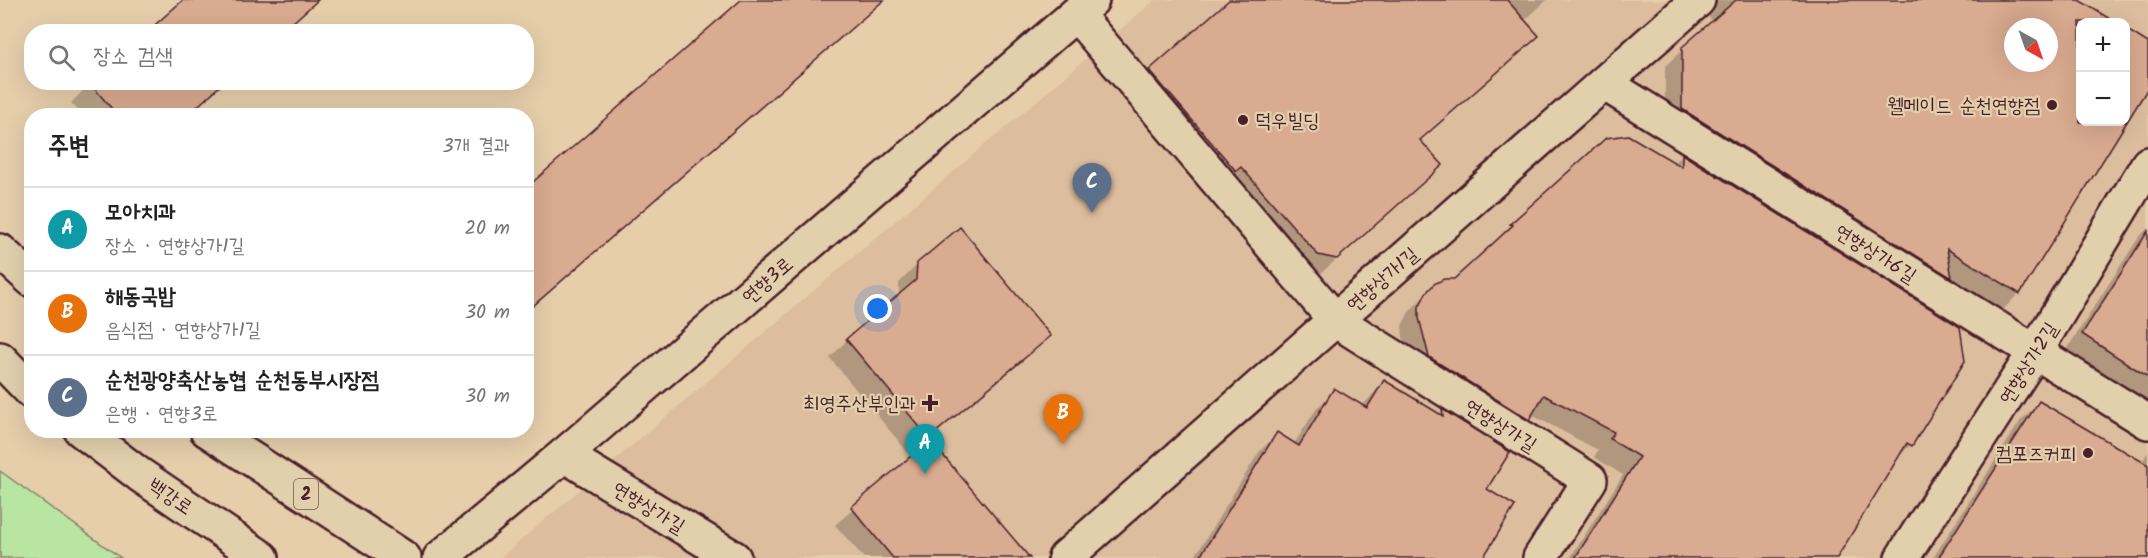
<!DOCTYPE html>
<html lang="ko">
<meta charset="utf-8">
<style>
body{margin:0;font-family:Kalam,"Poor Story",sans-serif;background:#f6f6f6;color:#222}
.controls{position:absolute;right:18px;top:18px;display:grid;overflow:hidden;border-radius:12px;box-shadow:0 6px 24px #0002}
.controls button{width:54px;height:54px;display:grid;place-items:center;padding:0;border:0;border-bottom:2px solid #e0e0e0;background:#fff;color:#222;font:30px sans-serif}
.compass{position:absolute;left:2004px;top:18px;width:54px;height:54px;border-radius:50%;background:#fff;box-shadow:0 6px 24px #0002;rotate:140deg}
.you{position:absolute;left:878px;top:309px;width:21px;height:21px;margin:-15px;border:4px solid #fff;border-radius:50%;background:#1a73e8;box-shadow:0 0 0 9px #1a73e833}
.badge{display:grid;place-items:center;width:39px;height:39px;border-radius:50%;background:#7c3aed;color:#fff;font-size:20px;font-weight:700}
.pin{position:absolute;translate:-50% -50px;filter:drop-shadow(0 2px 3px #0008)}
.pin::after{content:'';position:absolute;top:32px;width:21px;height:18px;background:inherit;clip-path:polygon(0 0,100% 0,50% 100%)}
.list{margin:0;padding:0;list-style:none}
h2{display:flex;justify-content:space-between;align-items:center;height:78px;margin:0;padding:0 24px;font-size:26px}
h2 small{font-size:20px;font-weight:400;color:#767676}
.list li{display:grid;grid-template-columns:39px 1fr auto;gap:18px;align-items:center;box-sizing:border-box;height:84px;padding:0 24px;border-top:2px solid #e0e0e0}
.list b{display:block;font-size:22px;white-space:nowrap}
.list p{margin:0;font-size:20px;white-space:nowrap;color:#767676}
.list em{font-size:20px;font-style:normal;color:#767676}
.icon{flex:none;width:33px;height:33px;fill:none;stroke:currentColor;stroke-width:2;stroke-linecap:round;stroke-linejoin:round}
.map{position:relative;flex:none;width:2148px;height:558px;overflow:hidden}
.search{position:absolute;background:#fff;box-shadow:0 6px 24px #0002;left:24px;top:24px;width:510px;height:66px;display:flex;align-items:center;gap:15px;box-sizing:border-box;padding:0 21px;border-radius:24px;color:#767676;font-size:22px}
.panel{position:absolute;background:#fff;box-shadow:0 6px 24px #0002;left:24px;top:108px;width:510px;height:330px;border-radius:24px}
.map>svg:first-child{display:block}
.built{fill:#dcbd9e;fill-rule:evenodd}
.green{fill:#b9e5a2;stroke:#828266;stroke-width:1.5}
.shadow{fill:#0003;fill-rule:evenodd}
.building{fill:#d9ab90;stroke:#4a1f2b;stroke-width:1.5;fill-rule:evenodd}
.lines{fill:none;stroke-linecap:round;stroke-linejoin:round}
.street-casing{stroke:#4a1f2b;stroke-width:38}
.secondary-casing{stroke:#4a1f2b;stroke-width:38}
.primary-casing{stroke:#4a1f2b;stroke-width:38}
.street{stroke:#e2d0ad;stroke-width:33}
.secondary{stroke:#e2d0ad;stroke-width:33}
.primary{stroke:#e2d0ad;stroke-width:33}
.poi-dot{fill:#4a1f2b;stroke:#e2d0ad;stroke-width:2}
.labels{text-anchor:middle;stroke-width:4.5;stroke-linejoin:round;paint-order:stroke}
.shield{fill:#e2d0ad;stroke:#785452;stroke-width:1.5}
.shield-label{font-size:18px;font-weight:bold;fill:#4a1f2b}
.poi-label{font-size:20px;fill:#4a1f2b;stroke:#e2d0ad;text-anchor:end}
.street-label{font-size:20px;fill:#4a1f2b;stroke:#e2d0ad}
</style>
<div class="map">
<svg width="2148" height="558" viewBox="0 0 2148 558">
<rect width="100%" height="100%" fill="#e6ceab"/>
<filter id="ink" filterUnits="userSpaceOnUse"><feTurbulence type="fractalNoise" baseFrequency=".0167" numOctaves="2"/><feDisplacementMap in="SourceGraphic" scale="12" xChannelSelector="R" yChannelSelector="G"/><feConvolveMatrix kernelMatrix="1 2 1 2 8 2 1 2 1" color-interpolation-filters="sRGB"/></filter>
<g filter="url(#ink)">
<path class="built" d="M1155,0H2148V558H500ZM2080,22H2126V122H2080ZM2013,27H2049V63H2013Z"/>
<polygon class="green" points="0,471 121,558 0,558"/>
<g class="shadow">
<polygon points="743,0 862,0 870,10 851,29 526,312 526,190"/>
<polygon points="1231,0 1547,0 1524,21 1537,36 1419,141 1441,165 1318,276 1132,88"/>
<path d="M1695,0H2075L2111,22H2080V122H2126V31L2148,45V86L2019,293L2002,311L1949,279L1665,127V66L1713,22ZM2013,27H2049V63H2013Z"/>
<polygon points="91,82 225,82 187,116 83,116 71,103"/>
<polygon points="1606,140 1674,164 1682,155 1958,328 1964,361 1910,445 1894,462 1836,558 1570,558 1623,475 1594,457 1598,450 1530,414 1510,436 1412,374 1403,337 1402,326 1409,312 1435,285 1455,280 1496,243 1494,242 1511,225"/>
<polygon points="2148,228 2148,406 2065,352 2139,237"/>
<polygon points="918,264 1049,336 1031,354 910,455 830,358 847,340 899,297 899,283"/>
<polygon points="1384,382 1438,415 1442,411 1508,452 1485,490 1481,558 1194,558 1259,452 1277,434 1294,444 1317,408 1335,390 1362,406"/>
<polygon points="2039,403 2141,463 2148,452 2148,558 1933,558 2021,420"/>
<polygon points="930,442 999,558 864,558 835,525"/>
</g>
<g class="building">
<polygon points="183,0 318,0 282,32 147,32"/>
<polygon points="741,0 884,0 526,312 526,188"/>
<polygon points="1229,0 1507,0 1539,36 1420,140 1443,165 1337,259 1318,255 1241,167 1236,171 1149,70"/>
<path d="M1736,0H2079L2115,22H2080V122H2126V29L2148,43V88L2020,294L1947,249L1952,278L1682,109V47ZM2013,27H2049V63H2013Z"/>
<polygon points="89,82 224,82 187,116 118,116"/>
<polygon points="1628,135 1682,167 1682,154 1960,327 1965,361 1912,446 1907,443 1837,558 1575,558 1639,457 1610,439 1614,432 1544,395 1529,420 1429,357 1419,318 1419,307 1426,293 1434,284 1444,279 1454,279 1513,225 1510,224 1606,138"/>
<polygon points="960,227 1051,336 929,438 846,339 916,280 917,263"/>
<polygon points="2148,231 2148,377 2082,334"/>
<polygon points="1384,380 1443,416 1442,409 1510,452 1487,489 1515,506 1483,558 1199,558 1277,432 1299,446 1334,388 1367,408"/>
<polygon points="2039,401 2148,465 2148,558 1938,558"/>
<polygon points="930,440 1030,558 893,558 851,507"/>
</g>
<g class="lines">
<defs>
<g id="street">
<polyline points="1076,14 1335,320 1590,480 1540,558"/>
<polyline points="1604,83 2148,422"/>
<polyline points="564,455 734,558"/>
<polyline points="1065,558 1698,0"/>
<polyline points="1902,558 2035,352 2148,164"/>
</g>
<polyline id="secondary" points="440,558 564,455 1092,0"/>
<g id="primary">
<polyline points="0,251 32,280"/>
<polyline points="0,359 32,392"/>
<polyline points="81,430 140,475 262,558"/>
<polyline points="207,430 404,558"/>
</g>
</defs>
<use href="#street" class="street-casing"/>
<use href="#secondary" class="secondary-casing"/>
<use href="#primary" class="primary-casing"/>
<use href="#street" class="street"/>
<use href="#secondary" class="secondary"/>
<use href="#primary" class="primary"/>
</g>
</g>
<g class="poi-dot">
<circle cx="2052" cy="105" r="6"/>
<circle cx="1243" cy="120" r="6"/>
<path d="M927 394h6v6h6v6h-6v6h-6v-6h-6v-6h6z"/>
<circle cx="2088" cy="453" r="6"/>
</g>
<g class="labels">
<rect class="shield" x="294" y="479" width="24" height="30" rx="4.5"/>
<g class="shield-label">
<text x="306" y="500">2</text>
</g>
<g class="poi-label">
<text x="2040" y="112">웰메이드 순천연향점</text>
<text x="1255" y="127" text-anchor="start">덕우빌딩</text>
<text x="916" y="410">최영주산부인과</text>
<text x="2076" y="460">컴포즈커피</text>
</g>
<g class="street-label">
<text transform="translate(1876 253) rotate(32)" y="7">연향상가6길</text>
<text transform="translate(1382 279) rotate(-41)" y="7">연향상가1길</text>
<text transform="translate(767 280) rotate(-41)" y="7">연향3로</text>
<text transform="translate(2028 363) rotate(-58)" y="7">연향상가2길</text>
<text transform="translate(1501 425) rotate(32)" y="7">연향상가길</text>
<text transform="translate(171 496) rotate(34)" y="7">백강로</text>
<text transform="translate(649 507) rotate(31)" y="7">연향상가길</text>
</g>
</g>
</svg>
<div class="controls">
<button>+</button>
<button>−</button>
</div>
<svg class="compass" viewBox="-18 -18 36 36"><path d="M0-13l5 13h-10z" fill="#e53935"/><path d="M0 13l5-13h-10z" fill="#767676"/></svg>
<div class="you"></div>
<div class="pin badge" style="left:925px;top:474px;background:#0f9aa8">A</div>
<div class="pin badge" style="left:1063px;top:444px;background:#e8710a">B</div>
<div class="pin badge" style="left:1092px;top:213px;background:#5c6f8a">C</div>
<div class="search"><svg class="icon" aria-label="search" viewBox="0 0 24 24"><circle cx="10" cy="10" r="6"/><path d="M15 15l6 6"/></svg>장소 검색</div>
<section class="panel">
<h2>주변<small>3개 결과</small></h2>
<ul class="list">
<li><span class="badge" style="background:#0f9aa8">A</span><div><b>모아치과</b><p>장소 · 연향상가1길</p></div><em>20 m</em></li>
<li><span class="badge" style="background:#e8710a">B</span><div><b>해동국밥</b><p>음식점 · 연향상가1길</p></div><em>30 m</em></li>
<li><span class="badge" style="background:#5c6f8a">C</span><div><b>순천광양축산농협 순천동부시장점</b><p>은행 · 연향3로</p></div><em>30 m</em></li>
</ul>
</section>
</div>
